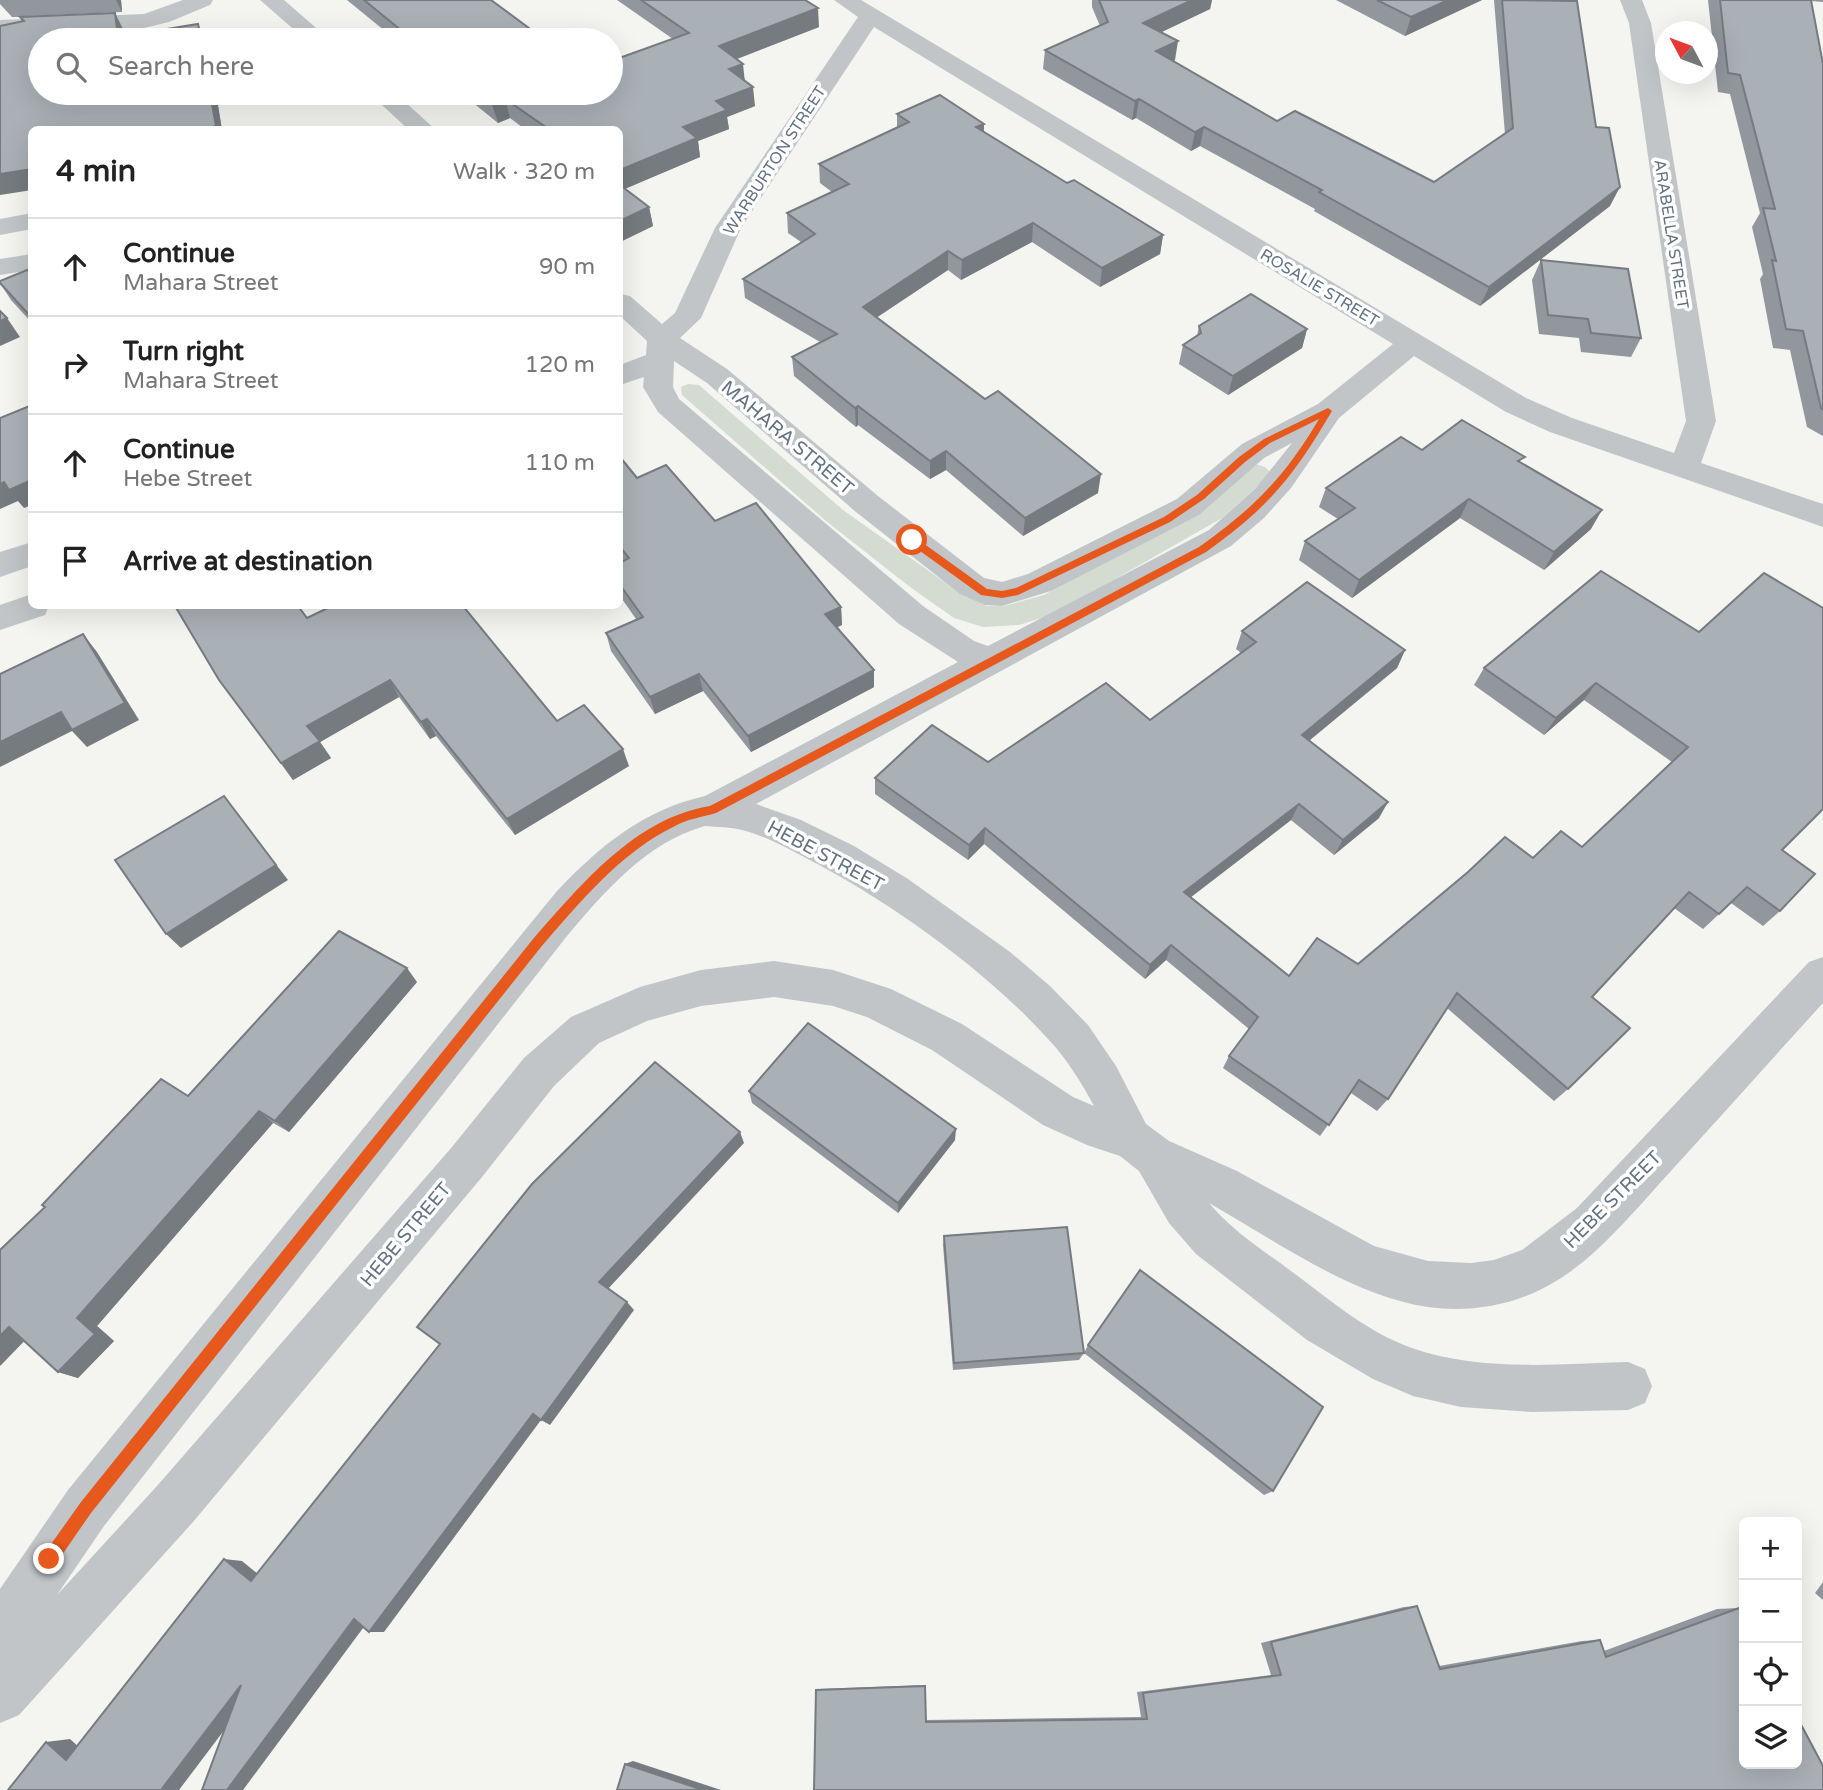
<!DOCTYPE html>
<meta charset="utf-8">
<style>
body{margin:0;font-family:"Varela Round",sans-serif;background:#f2f2f2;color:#222}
.controls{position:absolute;right:21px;bottom:21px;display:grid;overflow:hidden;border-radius:10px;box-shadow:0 7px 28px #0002}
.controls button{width:63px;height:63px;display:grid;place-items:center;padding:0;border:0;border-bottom:2px solid #e0e0e0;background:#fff;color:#222;font:35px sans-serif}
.compass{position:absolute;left:1655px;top:21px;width:63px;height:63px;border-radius:50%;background:#fff;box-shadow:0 7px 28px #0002;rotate:311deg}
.stop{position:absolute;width:21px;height:21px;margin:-16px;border:5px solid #e7581c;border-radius:50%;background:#fff}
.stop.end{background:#e7581c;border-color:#fff;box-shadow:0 2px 7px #0008}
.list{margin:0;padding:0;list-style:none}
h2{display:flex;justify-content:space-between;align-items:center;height:91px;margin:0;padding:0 28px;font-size:30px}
h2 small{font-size:23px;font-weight:400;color:#767676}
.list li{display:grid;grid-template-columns:46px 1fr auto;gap:21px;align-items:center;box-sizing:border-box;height:98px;padding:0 28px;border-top:2px solid #e0e0e0}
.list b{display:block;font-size:26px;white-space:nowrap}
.list p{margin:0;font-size:23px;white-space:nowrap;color:#767676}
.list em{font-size:23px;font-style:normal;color:#767676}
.icon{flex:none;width:38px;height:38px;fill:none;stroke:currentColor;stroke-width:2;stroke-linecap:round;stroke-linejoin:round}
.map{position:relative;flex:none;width:1823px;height:1790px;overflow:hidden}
.search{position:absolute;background:#fff;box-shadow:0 7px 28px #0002;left:28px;top:28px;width:595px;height:77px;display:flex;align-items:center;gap:18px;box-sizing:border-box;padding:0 24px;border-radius:38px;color:#767676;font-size:26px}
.panel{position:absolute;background:#fff;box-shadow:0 7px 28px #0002;left:28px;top:126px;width:595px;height:483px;border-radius:10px}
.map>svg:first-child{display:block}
.green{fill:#d4dbd1}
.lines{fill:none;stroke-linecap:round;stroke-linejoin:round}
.minor{fill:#c1c5c8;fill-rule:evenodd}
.wall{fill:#91979d}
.shaded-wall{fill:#767b7f}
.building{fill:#a9b0b6;stroke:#767b7f;stroke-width:2}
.route{fill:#e7581c}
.labels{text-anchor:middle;stroke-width:7;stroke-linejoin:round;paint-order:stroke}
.far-street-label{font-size:16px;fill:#627282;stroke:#fff}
.street-label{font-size:19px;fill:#627282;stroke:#fff}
</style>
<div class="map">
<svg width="1823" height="1790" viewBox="0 0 1823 1790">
<rect width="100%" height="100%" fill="#f4f4f0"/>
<polygon class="green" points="688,384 699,385 843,510 957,591 987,606 1004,606 1044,595 1183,519 1256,464 1265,467 1270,472 1268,477 1222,518 1054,614 1019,625 983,627 954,618 910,587 826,521 682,395 681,387"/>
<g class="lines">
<g class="minor">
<polygon points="183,0 213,0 210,5 169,22 144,28 0,34 0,20 144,14"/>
<polygon points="260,0 284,0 330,40 306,40"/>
<path d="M834,0H861L1526,398L1572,418L1674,453L1686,421L1629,23L1620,0H1642L1651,23L1716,421L1701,463L1823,504V527L1550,432L1506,412L1414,356L1339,418L1291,488L1264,518L1231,546L756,804L801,820L854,846L908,879L1010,952L1050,986L1088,1025L1116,1066L1146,1124L1169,1141L1237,1171L1374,1246L1428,1261L1471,1263L1494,1260L1522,1250L1577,1208L1809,962L1823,957V1003C1772,1059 1721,1116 1670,1172C1636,1209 1595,1260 1551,1284C1515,1305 1470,1313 1428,1307C1352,1296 1276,1241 1209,1203C1233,1232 1266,1252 1295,1274C1331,1301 1369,1333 1412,1348C1480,1372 1557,1364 1628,1362L1645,1369L1652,1386L1645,1403L1628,1410L1532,1412L1461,1407L1413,1396L1373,1379L1307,1340L1196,1254L1169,1223L1139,1171L1120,1156L1087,1145L1043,1125L932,1050L867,1017L833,1006L774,997L701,1006L647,1021L599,1043L554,1086L482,1177L193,1522L19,1715L0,1723V1589L68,1490L557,891C600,846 643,810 705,796L958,662L899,624L658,412L643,387L644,377L620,385V365L646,355L647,341L620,316V294L630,296L662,324L675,313L715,228L858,17ZM874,27L1393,344L1318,404L1242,444L1177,499L1028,574L1002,582L984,578L878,496L727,369L680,338L701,318L741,228ZM674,361L707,383L856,512L960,594L985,605L1002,606L1051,591L1199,515L1264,458L1292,443L1256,488L1209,530L988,646L974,641L923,606L679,399L673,387ZM705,826C717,827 731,827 742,830C765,836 785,847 806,858C889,901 986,970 1049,1040C1067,1059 1081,1082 1094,1106L1073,1097L962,1024L891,989L833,970L774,961L701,970L640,987L571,1017L524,1058L452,1147L157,1486L57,1595L104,1526L567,936C605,891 647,842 705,826Z"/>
<polygon points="369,93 395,93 436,130 409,130"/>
<polygon points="32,213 32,229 0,235 0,219"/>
<polygon points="32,254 32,270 0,275 0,259"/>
<polygon points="32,542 32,566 0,577 0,552"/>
<polygon points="32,594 32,606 49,606 45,615 0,630 0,605"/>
</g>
</g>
<g class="wall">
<polygon points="0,0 121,0 122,12 26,16 124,31 125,36 216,93 222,130 32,130 22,22 20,17 12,17 0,4"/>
<polygon points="347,0 491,0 545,40 396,40"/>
<polygon points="617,0 805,0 819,27 737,59 755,106 727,117 729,129 698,141 700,157 624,189 649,207 653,226 620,242 620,130 526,130 510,118 498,123 461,93 611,93 673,39"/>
<polygon points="1092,0 1212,0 1210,9 1161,32 1175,60 1173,61 1277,121 1434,182 1505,134 1494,0 1569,0 1596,127 1610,206 1480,306 1314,211 1315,209 1200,146 1191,151 1136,118 1132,120 1043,69 1045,50 1100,26 1092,7"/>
<polygon points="1336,0 1482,0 1405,36"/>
<polygon points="1708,0 1823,0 1823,2 1811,1 1823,64 1823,436 1807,427 1790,350 1773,348 1760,279 1763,274 1752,227 1760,213 1730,94 1718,92"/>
<polygon points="897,114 984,124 984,132 1067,183 1163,235 1160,254 1100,287 1032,242 961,280 948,270 877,317 1098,493 1023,536 946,470 930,479 858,425 856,427 794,376 792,357 820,342 745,298 743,279 801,242 788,233 787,213 832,192 820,183 819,164 897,127"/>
<polygon points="1541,260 1641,338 1631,357 1581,352 1579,338 1539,334 1532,280"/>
<polygon points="32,268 32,323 11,300 0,283"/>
<polygon points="1199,326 1307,329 1302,348 1228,395 1179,364 1183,345 1197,336"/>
<polygon points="1422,450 1521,463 1591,529 1544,570 1460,518 1352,598 1299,560 1305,541 1338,519 1319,507 1326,488"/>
<polygon points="620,457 637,478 715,521 841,607 842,625 837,627 874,687 751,752 703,691 655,714 611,651 606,633 636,619 620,596 620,563 622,562 620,559"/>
<polygon points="1601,571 1782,850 1780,911 1763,926 1731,903 1703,929 1674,908 1592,997 1568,1089 1554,1101 1447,1008 1388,1099 1377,1111 1351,1093 1320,1136 1223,1068 1229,1056 1249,1029 1166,960 1145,979 984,844 968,860 875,794 875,778 988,762 1150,720 1241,653 1236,649 1242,631 1405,650 1397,668 1309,741 1379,818 1334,855 1291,820 1191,897 1289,976 1358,964 1533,858 1582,847 1672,762 1584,700 1544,735 1474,685 1484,668"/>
<polygon points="307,618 557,721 629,766 515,835 436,736 430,739 399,697 320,742 331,758 293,780 219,680"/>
<polygon points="417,982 289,1132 273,1123 97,1326 114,1341 78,1378 58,1372 24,1341 0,1366 188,1096"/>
<polygon points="749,1091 955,1140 898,1213 752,1103"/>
<polygon points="944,1236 1084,1353 1079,1360 953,1370 943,1245"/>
<polygon points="1088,1345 1273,1491 1264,1495 1084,1353"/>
<polygon points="1823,1582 1823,1600 1815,1593"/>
<polygon points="1417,1606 1439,1666 1582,1641 1600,1640 1604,1651 1717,1609 1739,1608 1744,1764 814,1790 816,1690 819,1689 925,1685 926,1720 1141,1717 1137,1692 1271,1675 1261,1643 1404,1607"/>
</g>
<g class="shaded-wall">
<polygon points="116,0 121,0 122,12"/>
<polygon points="1192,0 1212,0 1210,9 1141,42 1143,23"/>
<polygon points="1448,0 1482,0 1405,36 1411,17"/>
<polygon points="818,8 819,27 721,65 719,46"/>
<polygon points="115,13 124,31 125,40 118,37"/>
<polygon points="198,24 206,40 201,40"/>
<polygon points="1178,41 1175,60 1153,70 1156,51"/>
<polygon points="743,64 745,83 729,69"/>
<polygon points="753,87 755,106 727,117 729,129 698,141 700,157 620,191 620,170 716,101"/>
<polygon points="210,93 216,93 222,130 201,130"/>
<polygon points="505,99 510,118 498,123 492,104"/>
<polygon points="1139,99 1136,118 1132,120 1135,101"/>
<polygon points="984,124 983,143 976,127"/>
<polygon points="1204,127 1200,146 1191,151 1195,132"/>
<polygon points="32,169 32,190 0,195 0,174"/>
<polygon points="1620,187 1610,206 1480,306 1489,287"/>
<polygon points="649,207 653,226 620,242 620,221"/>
<polygon points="1033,223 1032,242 961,280 962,260"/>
<polygon points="1163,235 1160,254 1100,287 1102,268"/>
<polygon points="948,251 948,270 864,326 863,307"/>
<polygon points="7,318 20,337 0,346 0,321"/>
<polygon points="1307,329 1302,348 1228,395 1233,376"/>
<polygon points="858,406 858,425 856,427 855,408"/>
<polygon points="946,451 946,470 930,479 930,461"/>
<polygon points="1101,474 1098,493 1023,536 1025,518"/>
<polygon points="32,480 32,505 24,508 18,501 0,509 0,484 4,482"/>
<polygon points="1469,499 1460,518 1352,598 1359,580"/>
<polygon points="1602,510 1591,529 1544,570 1554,552"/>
<polygon points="841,607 842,625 827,632 825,614"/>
<polygon points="83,634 97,652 139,720 87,747 72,731 0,767 0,742"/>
<polygon points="1405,650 1397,668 1295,752 1302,735"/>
<polygon points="874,670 874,687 751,752 748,736"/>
<polygon points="699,674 703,691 655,714 650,697"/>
<polygon points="390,680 399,697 320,742 331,758 293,780 281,763 307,726"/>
<polygon points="1596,683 1584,700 1544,735 1556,718"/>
<polygon points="427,719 436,736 430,739 421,722"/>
<polygon points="623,749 629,766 515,835 507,819"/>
<polygon points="224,796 288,880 181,948 166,934"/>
<polygon points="1388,802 1379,818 1334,855 1343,840"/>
<polygon points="1299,804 1291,820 1178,907 1184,892"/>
<polygon points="985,828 984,844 968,860 969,845"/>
<polygon points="1171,945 1166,960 1145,979 1150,965"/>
<polygon points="407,968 417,982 289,1132 275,1121"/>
<polygon points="259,1111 273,1123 97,1326 114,1341 78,1378 58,1372 77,1318"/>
<polygon points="956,1129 955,1140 898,1213 898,1203"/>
<polygon points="740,1132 744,1143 606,1291 599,1282"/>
<polygon points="627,1302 634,1310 550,1425 541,1420 384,1632 369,1632 533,1414"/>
<polygon points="9,1327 30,1335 0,1366 0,1336"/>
<polygon points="224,1559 242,1561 269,1583 251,1581"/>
<polygon points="354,1619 369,1620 243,1790 227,1790"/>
<polygon points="259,1684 179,1790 161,1790 241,1685"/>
<polygon points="70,1739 90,1757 66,1760 46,1742"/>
<polygon points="633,1761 721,1790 703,1790 625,1764"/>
</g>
<g class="building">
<polygon points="364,0 491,0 545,40 413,40"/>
<polygon points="641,0 805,0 818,8 719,46 743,64 729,69 753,87 716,101 727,110 683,127 697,138 620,170 620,130 550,130 505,99 492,104 479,93 611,93 611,61 689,33"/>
<polygon points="1099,0 1192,0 1143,23 1178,41 1156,51 1277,121 1295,111 1434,182 1513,128 1502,0 1577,1 1596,127 1609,128 1620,187 1489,287 1319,192 1322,190 1204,127 1195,132 1139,99 1135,101 1045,50 1108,22"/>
<polygon points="1377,0 1448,0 1411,17"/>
<polygon points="1720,0 1811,0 1823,64 1823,410 1821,408 1803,331 1786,329 1772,260 1776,261 1763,208 1775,209 1740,75 1728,73"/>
<polygon points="115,13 118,37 198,24 201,40 40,40 40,93 210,93 216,126 201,130 32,130 32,169 0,174 0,26 24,21 20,17"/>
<polygon points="940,95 984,124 976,127 1067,183 1074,180 1163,235 1102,268 1033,223 962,260 948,251 863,307 985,399 998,391 1101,474 1025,518 946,451 930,461 858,406 855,408 792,357 837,334 743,279 815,234 787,213 849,184 819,164 909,122 897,114"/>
<polygon points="620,185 649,207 620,221"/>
<polygon points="1541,260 1628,269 1641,338 1591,333 1588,319 1548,315"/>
<polygon points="32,268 32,317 31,317 0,283 0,281"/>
<polygon points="1251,294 1307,329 1233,376 1183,345 1201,333 1199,326"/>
<polygon points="0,311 7,318 0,321"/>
<polygon points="32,405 32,480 9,490 4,482 0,484 0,418"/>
<polygon points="1462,420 1525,457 1518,461 1602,510 1554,552 1469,499 1359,580 1305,541 1355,508 1326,488 1401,437 1422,450"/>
<polygon points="620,457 637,478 666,465 715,521 756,503 841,607 825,614 874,670 748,736 699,674 650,697 606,633 643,617 620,585 620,563 629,558 620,547"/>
<polygon points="1601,571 1699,632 1764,573 1823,608 1823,809 1782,850 1815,874 1780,911 1747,887 1719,914 1689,892 1592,997 1630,1028 1568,1089 1457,993 1388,1099 1359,1080 1329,1125 1229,1056 1258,1017 1171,945 1150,965 985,828 969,845 875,778 932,725 988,762 1106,683 1150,720 1256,642 1242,631 1307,582 1405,650 1302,735 1388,802 1343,840 1299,804 1184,892 1289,976 1317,938 1358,964 1468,872 1505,837 1533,858 1561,831 1582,847 1688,747 1596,683 1556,718 1484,668"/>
<polygon points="175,606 298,606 307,618 332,606 463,606 557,721 584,705 623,749 507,819 427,719 421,722 390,680 307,726 320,741 281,763 219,680"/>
<polygon points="83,634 125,703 72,730 61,712 0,742 0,674"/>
<polygon points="224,796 276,865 166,934 115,860"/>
<polygon points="339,931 407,968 275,1121 259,1111 77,1318 95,1334 58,1372 9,1327 0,1336 0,1250 45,1207 42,1205 161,1079 188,1096"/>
<polygon points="808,1023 956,1129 898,1203 749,1091"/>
<polygon points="655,1062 740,1132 599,1282 627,1302 541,1420 533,1414 369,1632 354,1619 227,1790 202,1790 241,1685 161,1790 8,1790 46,1742 66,1760 224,1559 251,1581 440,1344 417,1327 532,1184"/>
<polygon points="1067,1227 1084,1353 954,1363 944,1236"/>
<polygon points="1140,1270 1323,1407 1273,1491 1088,1345"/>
<polygon points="1417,1606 1440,1669 1600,1640 1606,1657 1739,1608 1744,1618 1744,1764 1797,1764 1797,1717 1823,1766 1823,1790 814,1790 816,1690 925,1686 926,1722 1147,1719 1143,1693 1281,1675 1271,1642"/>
<polygon points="625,1764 703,1790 617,1790"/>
</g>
<path class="route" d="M1328,408L1332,411C1294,476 1268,508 1206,552L716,813C702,817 688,819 675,826C621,852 579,903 541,947L91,1513L55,1565L49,1567L44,1565L42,1559L44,1554L81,1502L533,939C581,885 635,818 710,806L1199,547C1255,507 1284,478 1319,419L1270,443L1245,462L1204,499L1170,522L1018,595L1002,598L981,595L909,543V538H916L987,589L1002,591L1016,588L1164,517L1197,495L1239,457L1264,439Z"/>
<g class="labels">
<g class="far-street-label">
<text transform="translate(774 160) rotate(-57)" y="6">WARBURTON STREET</text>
<text transform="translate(1672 234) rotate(81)" y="6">ARABELLA STREET</text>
<text transform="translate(1320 287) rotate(31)" y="6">ROSALIE STREET</text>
</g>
<g class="street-label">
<text transform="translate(788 437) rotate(40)" y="7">MAHARA STREET</text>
<text transform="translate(826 855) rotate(28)" y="7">HEBE STREET</text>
<text transform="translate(1612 1199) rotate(-45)" y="7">HEBE STREET</text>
<text transform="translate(405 1234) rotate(-50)" y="7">HEBE STREET</text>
</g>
</g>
</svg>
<div class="controls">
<button>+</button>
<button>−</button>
<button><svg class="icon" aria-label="locate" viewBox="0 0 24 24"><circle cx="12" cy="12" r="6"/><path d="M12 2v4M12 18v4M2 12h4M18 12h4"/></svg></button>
<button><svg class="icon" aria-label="layers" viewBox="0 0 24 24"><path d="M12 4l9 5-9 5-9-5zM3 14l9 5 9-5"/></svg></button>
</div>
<svg class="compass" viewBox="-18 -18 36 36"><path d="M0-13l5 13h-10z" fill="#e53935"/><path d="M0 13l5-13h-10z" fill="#767676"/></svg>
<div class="stop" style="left:912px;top:540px"></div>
<div class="stop end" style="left:49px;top:1559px"></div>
<div class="search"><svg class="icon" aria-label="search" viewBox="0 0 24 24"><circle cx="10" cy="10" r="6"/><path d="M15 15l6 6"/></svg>Search here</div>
<section class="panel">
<h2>4 min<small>Walk · 320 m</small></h2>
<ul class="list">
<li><svg class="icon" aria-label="ahead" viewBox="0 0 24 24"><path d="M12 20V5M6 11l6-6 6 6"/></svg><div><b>Continue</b><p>Mahara Street</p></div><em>90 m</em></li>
<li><svg class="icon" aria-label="right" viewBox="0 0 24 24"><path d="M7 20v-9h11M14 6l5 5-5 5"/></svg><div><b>Turn right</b><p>Mahara Street</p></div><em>120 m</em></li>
<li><svg class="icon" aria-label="ahead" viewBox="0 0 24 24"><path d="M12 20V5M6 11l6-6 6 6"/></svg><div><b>Continue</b><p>Hebe Street</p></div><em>110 m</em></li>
<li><svg class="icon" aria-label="arrive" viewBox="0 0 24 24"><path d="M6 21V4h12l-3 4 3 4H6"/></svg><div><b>Arrive at destination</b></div></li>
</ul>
</section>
</div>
